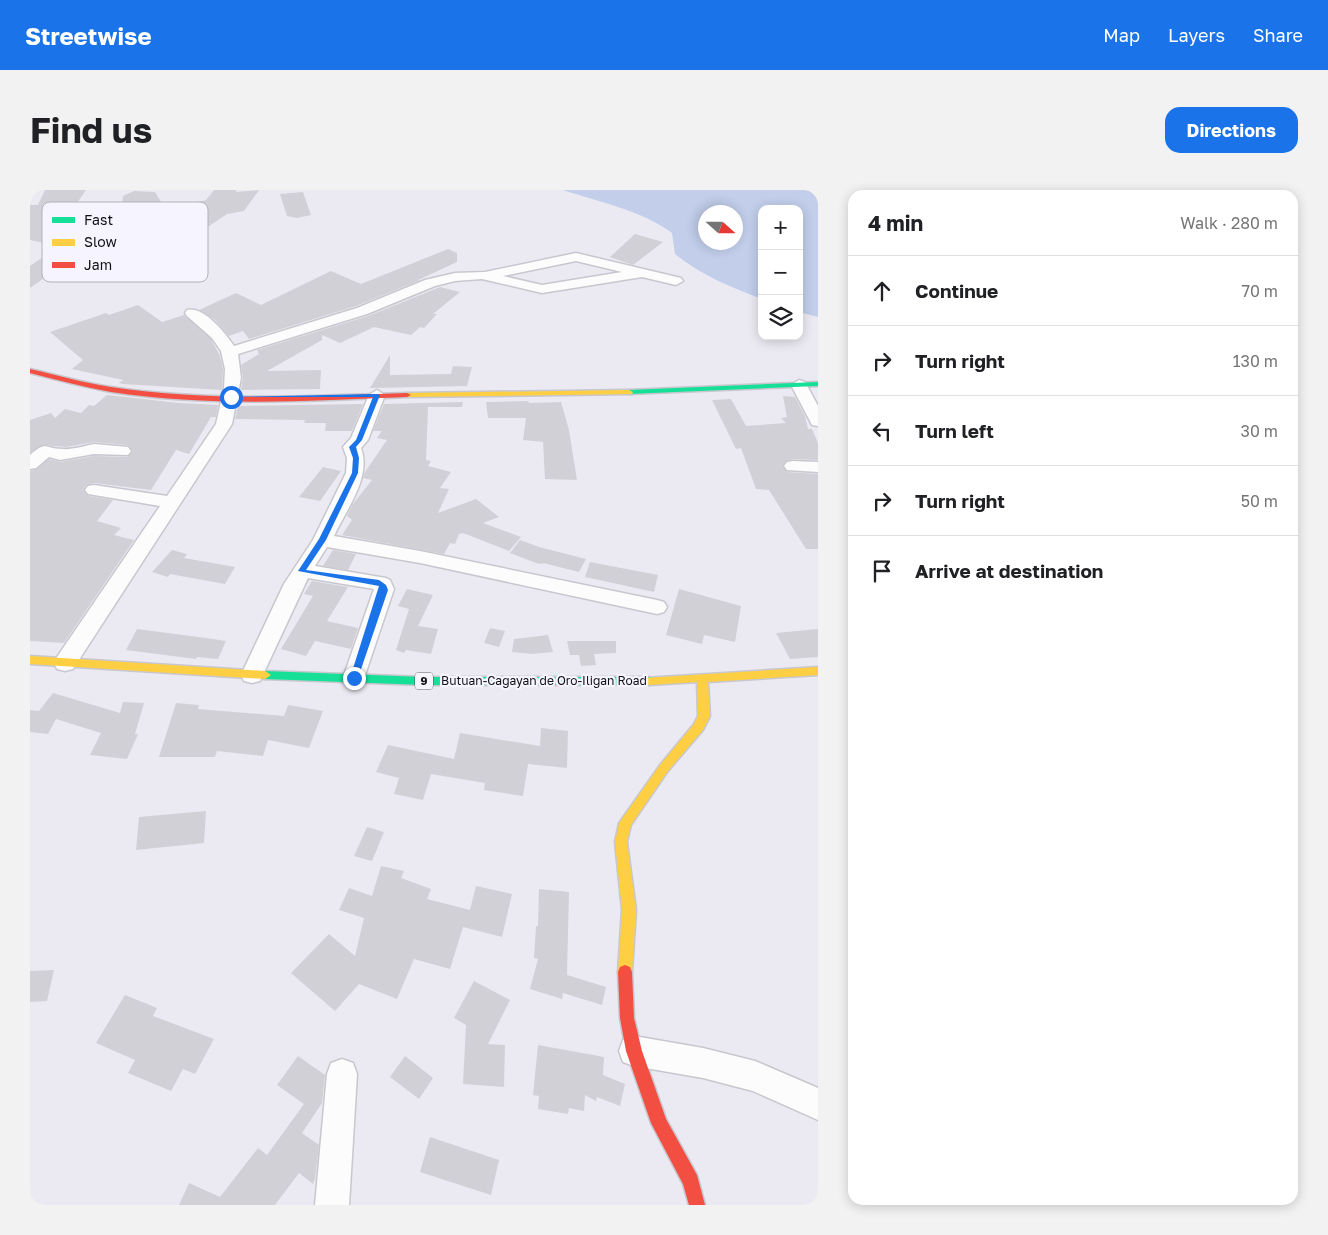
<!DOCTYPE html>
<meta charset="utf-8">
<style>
body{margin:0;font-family:"Golos Text",sans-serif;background:#f2f2f2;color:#202124}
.controls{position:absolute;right:15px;top:15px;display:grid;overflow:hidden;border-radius:10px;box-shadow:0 2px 12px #0003}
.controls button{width:45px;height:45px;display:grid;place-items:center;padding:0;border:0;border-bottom:1px solid #e0e0e0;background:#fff;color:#202124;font:25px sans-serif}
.compass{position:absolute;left:668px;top:15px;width:45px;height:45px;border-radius:50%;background:#fff;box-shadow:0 2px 12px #0003;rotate:111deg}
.stop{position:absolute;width:15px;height:15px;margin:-11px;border:4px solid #1a73e8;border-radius:50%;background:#fff}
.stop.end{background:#1a73e8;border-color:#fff;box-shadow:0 1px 5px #0008}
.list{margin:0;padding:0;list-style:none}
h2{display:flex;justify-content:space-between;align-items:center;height:65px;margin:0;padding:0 20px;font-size:21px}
h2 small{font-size:16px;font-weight:400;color:#757577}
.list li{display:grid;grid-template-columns:32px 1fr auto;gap:15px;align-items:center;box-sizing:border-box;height:70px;padding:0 20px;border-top:1px solid #e0e0e0}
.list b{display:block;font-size:19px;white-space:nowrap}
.list em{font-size:16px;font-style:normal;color:#757577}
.icon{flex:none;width:28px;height:28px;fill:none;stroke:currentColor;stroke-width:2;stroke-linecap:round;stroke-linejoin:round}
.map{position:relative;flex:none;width:788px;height:1015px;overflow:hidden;border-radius:15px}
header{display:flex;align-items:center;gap:30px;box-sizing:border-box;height:70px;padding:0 25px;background:#1a73e8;color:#fff}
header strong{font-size:24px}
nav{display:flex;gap:28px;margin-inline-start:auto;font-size:18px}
.intro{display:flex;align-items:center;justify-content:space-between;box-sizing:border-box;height:120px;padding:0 30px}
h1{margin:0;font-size:35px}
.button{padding:12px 22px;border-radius:15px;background:#1a73e8;color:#fff;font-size:18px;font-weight:700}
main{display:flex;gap:30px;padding:0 30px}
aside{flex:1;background:#fff;border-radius:15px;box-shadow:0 2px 12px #0003}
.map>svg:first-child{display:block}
.water{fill:#c2ceea;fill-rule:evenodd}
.building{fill:#d1d0d6}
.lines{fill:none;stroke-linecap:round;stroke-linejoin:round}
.street-casing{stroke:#c8c7ce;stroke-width:3}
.fast-casing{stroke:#c8c7ce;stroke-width:3}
.slow-casing{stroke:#c8c7ce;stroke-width:3}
.jam-casing{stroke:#c8c7ce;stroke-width:3}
.street{fill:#fcfcfd;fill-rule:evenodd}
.fast{fill:#16e098;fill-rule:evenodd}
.slow{fill:#ffcf43;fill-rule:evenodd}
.jam{fill:#f24e42;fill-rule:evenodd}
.route{fill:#1a73e8}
.labels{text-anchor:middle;stroke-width:4.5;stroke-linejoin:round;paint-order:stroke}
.shield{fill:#f6f4fe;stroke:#56555c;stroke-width:1}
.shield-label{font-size:11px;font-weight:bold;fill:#121116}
.street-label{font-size:12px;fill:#121116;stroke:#f6f4fe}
.key{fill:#f6f4fe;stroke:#b2b0b8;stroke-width:1}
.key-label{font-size:14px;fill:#121116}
</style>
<header>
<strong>Streetwise</strong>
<nav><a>Map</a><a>Layers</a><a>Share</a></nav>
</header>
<div class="intro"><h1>Find us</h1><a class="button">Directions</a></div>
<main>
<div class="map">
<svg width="788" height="1015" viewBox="0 0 788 1015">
<rect width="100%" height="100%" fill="#ebeaf2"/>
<path class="water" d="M533,0H788V127L769,122V19H732V109C700,97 671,85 645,64L642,43C611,20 569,12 533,0ZM676,22H706V52H676Z"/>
<g class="building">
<polygon points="15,0 56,0 43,19 91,27 93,6 104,1 125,2 133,15 94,45 89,45 66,61 55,59 0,98 0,76 29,56 0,50 0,15 8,15"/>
<polygon points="184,0 206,0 206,2 229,0 214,21 197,24 173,40 162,13 176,10"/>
<polygon points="273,2 281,25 267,28 257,26 250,4"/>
<polygon points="605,44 633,52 603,75 580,67"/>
<polygon points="418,59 427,63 427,72 388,90 390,90 326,116 219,149 213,141 199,146 185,130 169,120 206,103 231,115 301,81 331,94"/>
<polygon points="410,97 430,102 403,124 407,124 394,138 390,137 381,145 344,137 310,153 292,145 292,150 237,181 291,180 290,199 211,200 213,188 211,175 229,164 227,160 338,126"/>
<polygon points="108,115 132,132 154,125 181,149 190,166 193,179 192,200 93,194 89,193 93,190 42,179 53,170 20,142 76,123 79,125"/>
<polygon points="360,165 360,185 421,184 423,176 442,177 437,196 340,198"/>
<polygon points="77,205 149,213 188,215 186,227 181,227 159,264 146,260 121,300 64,293 56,295 53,300 58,306 83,310 67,331 91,338 84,345 104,350 34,453 0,451 0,281 7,279 19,269 30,272 64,266 98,267 103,261 98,255 64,252 36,257 13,255 0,263 0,230 21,223 25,228 35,219 51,223 59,215 64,216"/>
<polygon points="753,206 765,207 775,226 778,239 782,239 788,253 788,270 763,269 756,271 752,276 757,282 788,284 788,359 776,359 739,300 726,299 711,258 706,259 682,210 701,209 716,236 756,233 751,228 757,227"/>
<polygon points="498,211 499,213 531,212 539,240 547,290 515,289 513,252 493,250 496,228 458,228 456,212"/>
<polygon points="433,212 432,217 398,217 396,270 401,271 398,276 421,282 410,298 419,299 408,323 446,309 469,327 453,333 491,347 479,361 433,343 429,344 425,354 420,353 414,364 312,345 322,330 317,326 322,315 342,290 333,288 335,282 357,250 347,248 352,241 343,241 354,214"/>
<polygon points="333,214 322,241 295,241 296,233 274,233 275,230 205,229 208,216"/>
<polygon points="293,277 311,281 290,311 269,307"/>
<polygon points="490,350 509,357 556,369 549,382 513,373 512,374 506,373 480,363"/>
<polygon points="142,360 157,364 154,368 205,377 195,394 140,384 138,387 122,382"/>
<polygon points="303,360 326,364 318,380 293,376"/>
<polygon points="560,372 628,385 624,402 555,387"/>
<polygon points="282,391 318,397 297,431 328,438 321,459 285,451 276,466 251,459 283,406 274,404"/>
<polygon points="377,399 403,405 388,436 408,439 401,464 376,460 374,463 366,460 379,419 368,416"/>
<polygon points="649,399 711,416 705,452 674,445 672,454 636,445"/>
<polygon points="460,438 475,441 469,457 454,453"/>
<polygon points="107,439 176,448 196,451 188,469 167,467 166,469 96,460"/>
<polygon points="788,439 788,467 760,469 746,443"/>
<polygon points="518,445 523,462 502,464 482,462 484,449"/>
<polygon points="537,451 586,451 586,463 564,464 566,475 551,476 549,465 540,465"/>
<polygon points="23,503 90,523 93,512 114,513 105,544 108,544 97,569 60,565 71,543 26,529 18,544 0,542 0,520 9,521"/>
<polygon points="146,513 169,515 168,519 254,526 258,515 293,521 279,558 238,550 233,566 187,561 185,567 129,567"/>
<polygon points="511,538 538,541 537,578 498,574 493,606 454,600 455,593 401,584 393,610 364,604 369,588 346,582 358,555 424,569 430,543 510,556"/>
<polygon points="176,621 174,653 106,660 109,627"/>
<polygon points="337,637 354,642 342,671 324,666"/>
<polygon points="351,676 374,681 371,688 401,699 397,709 440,720 446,696 482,704 472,747 433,737 420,779 384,769 367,809 329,794 305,821 261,783 299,744 325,766 334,728 309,720 319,698 342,706"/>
<polygon points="509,699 539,702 537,785 576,797 572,815 533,803 532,809 500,799 508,769 504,768 506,736 508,736"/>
<polygon points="24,780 17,811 0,812 0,781"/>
<polygon points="444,791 480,810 458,854 475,855 474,897 433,894 436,835 424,828"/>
<polygon points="95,805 127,818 123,826 184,849 165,884 153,879 141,901 98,883 105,870 66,853"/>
<polygon points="508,855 574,867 573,885 595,894 590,916 567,907 566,911 555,905 554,921 539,918 538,924 508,919 509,906 503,905"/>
<polygon points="268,866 295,885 292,913 272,943 289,955 285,989 283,994 269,983 245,1015 149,1015 159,993 190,1007 228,958 237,965 274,914 247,895"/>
<polygon points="375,866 403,888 389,909 360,887"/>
<polygon points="400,947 469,970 461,1005 390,982"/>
</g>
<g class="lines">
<defs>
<g id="street">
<path d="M546,63L651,88L653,91L646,95L612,87L512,103L452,89L425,91L405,96L337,124L208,164L211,188L202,234L43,479L35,481L27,479L24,473L27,467L130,316L58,304L55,300L58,296L64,295L137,306L186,234L194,198L195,179L191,161L182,148L157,126L155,123L157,120C174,116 195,143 204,156L327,118L395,90L425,83L455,82ZM546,71L592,82L512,95L473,86Z"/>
<polygon points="769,190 775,192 788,216 788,236 782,235 780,231 761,195"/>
<path d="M347,200L355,205L338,250L331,258C342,287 316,320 304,346L390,361L627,410L634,412L637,417L634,422L627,424L390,373L297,357L285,376L356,388L360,390L364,399L332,494L324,496L316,494L313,488L344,399L278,388L230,491L222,493L214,491L211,485L254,394L283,350L316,283L317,268L313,257L321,248L339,205Z"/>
<path d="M64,254L98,257L101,261L98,265L64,264L30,270L19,267L6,278L0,279V265C17,250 14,259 32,259C42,260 54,256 64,254Z"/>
<polygon points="763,271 788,272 788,282 757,280 754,276 757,272"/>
<polygon points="604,846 673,858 725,871 788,898 788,930 723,901 673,888 604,876 593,872 589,861 593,850"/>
<polygon points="312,869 323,873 327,884 319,1015 285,1015 297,884 301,873"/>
</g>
<g id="fast">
<polygon points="788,192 788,196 599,204 595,202 599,200"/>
<polygon points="235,481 394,487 619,487 625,491 619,495 394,495 235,489 229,485"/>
</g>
<g id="slow">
<polygon points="599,200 603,202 602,204 377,207 373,205 377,203"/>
<polygon points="0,466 235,481 241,485 235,489 0,474"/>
<polygon points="788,477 788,485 678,492 680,526 673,540 638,581 601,635 597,652 606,720 602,782 600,787 595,789 590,787 588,782 592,720 585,652 589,633 630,575 664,534 668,526 667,492 619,495 613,491 615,488"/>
</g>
<g id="jam">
<path d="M0,179C27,185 54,193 81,197C179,212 279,206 377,203L381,205L377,207C279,211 179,217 81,202C54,197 27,190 0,183Z"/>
<polygon points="595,775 600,777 602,782 604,828 612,861 636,929 667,985 675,1015 659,1015 653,994 621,933 596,861 590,828 588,782 590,777"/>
</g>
</defs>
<use href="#street" class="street-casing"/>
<use href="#fast" class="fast-casing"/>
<use href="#slow" class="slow-casing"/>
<use href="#jam" class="jam-casing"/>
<use href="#street" class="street"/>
<use href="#fast" class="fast"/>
<use href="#slow" class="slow"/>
<use href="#jam" class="jam"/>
</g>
<polygon class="route" points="347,204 350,205 332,250 326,257 329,268 328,283 296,350 276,380 349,390 356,395 358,400 328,488 324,491 320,488 349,396 268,381 289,349 322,283 323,268 319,257 326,250 343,207 198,207"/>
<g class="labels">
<rect class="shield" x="385" y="482.5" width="18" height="17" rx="4"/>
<g class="shield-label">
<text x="394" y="495">9</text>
</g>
<g class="street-label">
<text x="514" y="495">Butuan-Cagayan de Oro-Iligan Road</text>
</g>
</g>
<rect x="12" y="12" width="166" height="80" rx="8" class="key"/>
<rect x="22" y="27" width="23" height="6" fill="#16e098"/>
<rect x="22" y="49" width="23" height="7" fill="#ffcf43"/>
<rect x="22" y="72" width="23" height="6" fill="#f24e42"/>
<g class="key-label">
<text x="54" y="35">Fast</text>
<text x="54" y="57">Slow</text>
<text x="54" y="80">Jam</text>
</g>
</svg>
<div class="controls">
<button>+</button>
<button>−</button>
<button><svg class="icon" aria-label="layers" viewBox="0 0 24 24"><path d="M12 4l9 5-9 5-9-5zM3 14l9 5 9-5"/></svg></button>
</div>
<svg class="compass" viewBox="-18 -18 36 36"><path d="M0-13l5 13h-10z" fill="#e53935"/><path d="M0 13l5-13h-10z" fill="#757577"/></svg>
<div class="stop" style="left:201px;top:207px"></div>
<div class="stop end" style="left:324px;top:488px"></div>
</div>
<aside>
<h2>4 min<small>Walk · 280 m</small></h2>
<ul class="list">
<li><svg class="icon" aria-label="ahead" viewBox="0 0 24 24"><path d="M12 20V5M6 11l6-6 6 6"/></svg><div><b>Continue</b></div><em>70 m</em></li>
<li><svg class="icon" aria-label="right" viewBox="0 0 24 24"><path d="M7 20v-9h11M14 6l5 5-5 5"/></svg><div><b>Turn right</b></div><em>130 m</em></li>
<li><svg class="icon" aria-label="left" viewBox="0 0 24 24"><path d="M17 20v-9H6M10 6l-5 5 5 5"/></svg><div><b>Turn left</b></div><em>30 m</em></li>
<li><svg class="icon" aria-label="right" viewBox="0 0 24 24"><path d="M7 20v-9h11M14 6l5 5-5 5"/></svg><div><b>Turn right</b></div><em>50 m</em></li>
<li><svg class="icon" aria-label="arrive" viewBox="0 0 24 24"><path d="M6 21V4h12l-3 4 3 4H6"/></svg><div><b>Arrive at destination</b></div></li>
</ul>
</aside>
</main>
